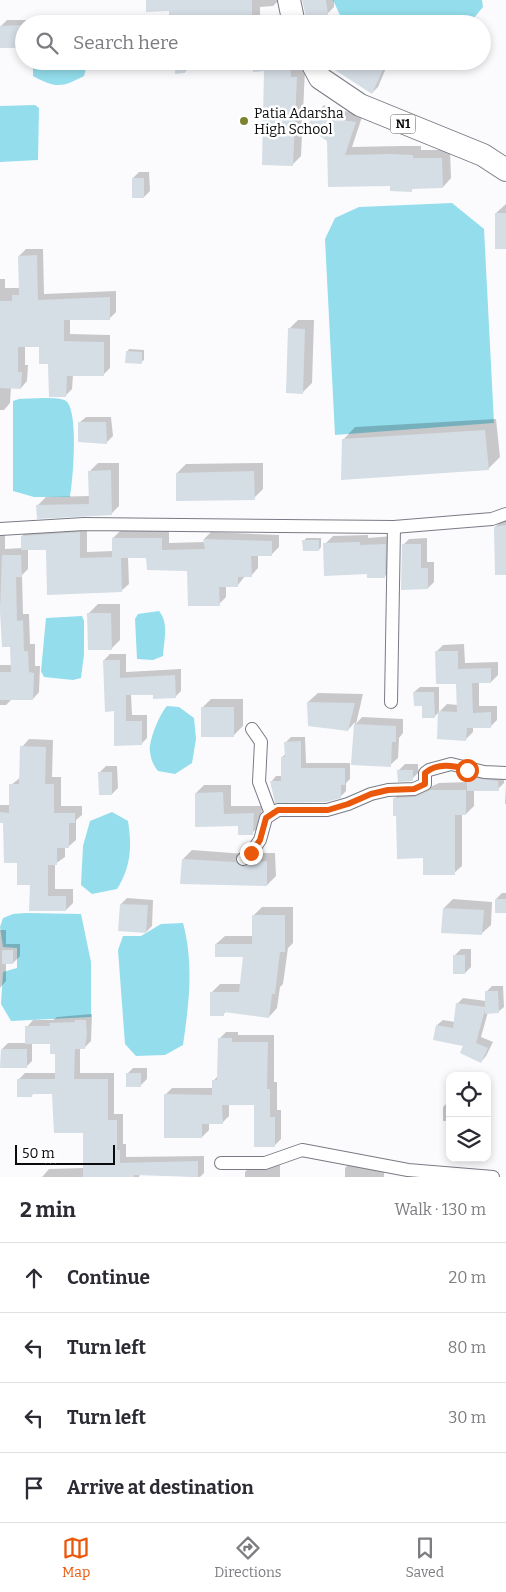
<!DOCTYPE html>
<meta charset="utf-8">
<style>
body{margin:0;font-family:Bitter,serif;background:#f7f7f7;color:#2b2b33}
.controls{position:absolute;right:15px;bottom:15px;display:grid;overflow:hidden;border-radius:10px;box-shadow:0 2px 8px #0003}
.controls button{width:45px;height:45px;display:grid;place-items:center;padding:0;border:0;border-bottom:1px solid #e1e1e2;background:#fff;color:#2b2b33;font:25px sans-serif}
.scale{position:absolute;left:15px;bottom:12px;width:100px;box-sizing:border-box;padding-left:5px;border:2px solid #0b0b0e;border-top:0;font-size:14px;line-height:18px;white-space:nowrap;color:#0b0b0e;-webkit-text-stroke:4px #fff;paint-order:stroke}
.stop{position:absolute;width:15px;height:15px;margin:-11px;border:4px solid #ea580c;border-radius:50%;background:#fff}
.stop.end{background:#ea580c;border-color:#fff;box-shadow:0 1px 5px #0008}
.list{margin:0;padding:0;list-style:none}
h2{display:flex;justify-content:space-between;align-items:center;height:65px;margin:0;padding:0 20px;font-size:21px}
h2 small{font-size:16px;font-weight:400;color:#7c7c81}
.list li{display:grid;grid-template-columns:32px 1fr auto;gap:15px;align-items:center;box-sizing:border-box;height:70px;padding:0 20px;border-top:1px solid #e1e1e2}
.list b{display:block;font-size:19px;white-space:nowrap}
.list em{font-size:16px;font-style:normal;color:#7c7c81}
.icon{flex:none;width:28px;height:28px;fill:none;stroke:currentColor;stroke-width:2;stroke-linecap:round;stroke-linejoin:round}
.map{position:relative;flex:none;width:506px;height:1177px;overflow:hidden}
.search{position:absolute;background:#fff;box-shadow:0 2px 8px #0003;left:15px;right:15px;top:15px;height:55px;display:flex;align-items:center;gap:12px;box-sizing:border-box;padding:0 18px;border-radius:28px;color:#7c7c81;font-size:19px}
.sheet{height:345px;background:#fff}
nav{display:flex;justify-content:space-around;align-items:center;box-sizing:border-box;height:70px;border-top:1px solid #e1e1e2;background:#fff;font-size:14px;color:#7c7c81}
nav a{display:grid;justify-items:center;gap:2px}
nav .on{color:#ea580c}
.map>svg:first-child{display:block}
.water{fill:#94ddec}
.shadow{fill:#0003}
.building{fill:#d5dde5}
.lines{fill:none;stroke-linecap:round;stroke-linejoin:round}
.street-casing{stroke:#797b84;stroke-width:14}
.highway-casing{stroke:#797b84;stroke-width:24}
.street{stroke:#fff;stroke-width:12}
.highway{stroke:#fff;stroke-width:22}
.route{stroke:#ea580c;stroke-width:6}
.poi-dot{fill:#7c842f;stroke:#fff;stroke-width:2}
.labels{text-anchor:middle;stroke-width:5;stroke-linejoin:round;paint-order:stroke}
.shield{fill:#fff;stroke:#545456;stroke-width:1}
.shield-label{font-size:12px;font-weight:bold;fill:#0b0b0e}
.poi-label{font-size:14px;fill:#0b0b0e;stroke:#fff;text-anchor:start}
</style>
<div class="map">
<svg width="506" height="1177" viewBox="0 0 506 1177">
<rect width="100%" height="100%" fill="#fbfbfe"/>
<g class="water">
<polygon points="333,0 482,0 483,7 469,24 344,24"/>
<polygon points="79,17 85,24 34,24 41,19"/>
<path d="M33,61H88L84,76C63,87 56,89 33,76Z"/>
<polygon points="35,105 39,108 38,160 0,162 0,106"/>
<polygon points="452,203 484,229 494,423 335,435 325,239 335,218 359,207"/>
<path d="M19,399C30,399 58,396 66,401C79,411 73,481 70,497H34L13,491V401Z"/>
<path d="M159,611C169,623 164,640 163,656L153,660L137,659L135,619L138,614Z"/>
<polygon points="82,616 84,621 84,654 81,678 73,680 44,677 41,671 46,618"/>
<path d="M167,706L179,707L194,718L196,739L192,763L175,774L158,771C153,765 151,759 150,752C148,742 160,713 167,706Z"/>
<path d="M112,812L128,821C132,846 131,867 117,889L92,894L81,885L83,846L90,821Z"/>
<polygon points="25,913 81,914 91,962 91,1017 11,1021 1,1004 3,972 17,968 17,948 3,947 0,927 3,918 13,914"/>
<path d="M183,923C194,963 189,1004 183,1045L165,1055L136,1056L125,1044L118,950L123,936H141L161,924Z"/>
</g>
<g class="shadow">
<polygon points="147,0 279,0 273,6 260,7 260,24 170,24 170,10"/>
<polygon points="304,0 334,0 334,7 327,14"/>
<polygon points="7,20 29,20 29,24 24,24 24,46 1,26"/>
<polygon points="176,61 193,61 193,63 185,72"/>
<polygon points="255,61 298,61 299,69 305,69 301,156 292,165 266,70"/>
<polygon points="339,61 389,61 378,87 372,93"/>
<polygon points="324,105 343,114 345,111 363,114 352,147 401,146 421,146 421,150 450,150 451,178 443,187 414,188 411,190 391,184 329,185 329,141 309,126 316,114"/>
<polygon points="139,172 149,172 150,191 144,197 133,178"/>
<polygon points="506,204 506,248 496,213"/>
<polygon points="26,249 43,249 44,294 116,291 116,312 109,319 70,319 70,334 110,335 110,368 103,375 73,375 72,389 65,396 41,346 25,346 25,365 28,365 27,381 21,388 11,387 10,403 4,410 0,410 0,279 5,279 5,288 20,288 19,256"/>
<polygon points="298,320 314,320 312,383 303,392 289,329"/>
<polygon points="129,349 144,350 144,360 141,362 127,352"/>
<polygon points="86,417 111,417 113,436 107,442 79,441 79,423"/>
<polygon points="496,419 500,457 488,469 343,440 355,427"/>
<polygon points="98,463 119,463 119,506 111,514 38,505 46,497 90,496 90,471"/>
<polygon points="263,463 263,489 254,498 177,473 186,464"/>
<polygon points="504,519 506,519 506,573 495,527"/>
<polygon points="87,526 87,552 113,551 113,538 120,531 169,531 169,543 205,542 204,539 211,532 279,535 279,547 272,554 258,555 258,568 251,576 245,576 238,585 226,586 226,597 219,604 188,570 147,557 128,557 129,584 121,591 47,548 28,549 28,569 22,575 23,614 29,614 30,644 35,644 35,666 40,666 39,692 33,699 12,699 6,705 0,705 0,665 12,665 12,646 3,646 0,602 0,528 5,532 5,549 22,548 22,536 29,529"/>
<polygon points="368,535 368,538 393,536 392,569 384,577 369,573 325,544 333,536"/>
<polygon points="306,538 321,538 321,547 319,550 304,541"/>
<polygon points="427,538 427,562 434,562 434,582 428,588 403,545 409,539"/>
<polygon points="98,604 120,604 120,640 111,649 88,614"/>
<polygon points="464,644 465,663 498,662 498,675 491,682 479,682 479,706 497,706 497,720 490,727 473,727 473,732 466,739 440,711 447,704 458,705 458,682 436,652 443,645"/>
<polygon points="110,654 126,654 126,672 181,669 181,691 175,697 154,693 131,694 132,715 147,715 147,738 141,744 115,710 104,660"/>
<polygon points="420,687 439,687 439,712 434,717 414,692"/>
<polygon points="318,693 363,694 356,724 362,717 403,719 403,733 399,738 398,758 390,765 353,763 355,722 348,730 308,702"/>
<polygon points="211,699 243,699 243,726 233,736 202,708"/>
<polygon points="291,737 305,737 306,763 350,763 350,779 346,783 346,791 340,797 271,782 276,776 283,776 282,757 286,754 286,742"/>
<polygon points="29,739 53,740 52,777 61,777 61,806 82,806 82,815 76,820 76,840 68,847 65,847 65,857 55,864 55,889 73,889 73,903 66,910 31,884 19,862 4,822 0,822 0,805 10,805 11,785 21,777 22,747"/>
<polygon points="405,764 418,764 418,773 412,779 399,770"/>
<polygon points="106,766 117,766 118,788 112,794 100,772"/>
<polygon points="474,771 504,775 504,783 498,789 474,790 474,806 466,814 462,814 462,866 454,873 424,857 398,814 395,798 402,791 424,790 439,783 468,782 468,777"/>
<polygon points="506,784 506,804 505,804"/>
<polygon points="204,785 231,785 231,806 262,806 261,825 252,833 239,825 197,825 196,793"/>
<polygon points="192,850 245,854 253,859 263,853 275,853 276,876 267,885 183,859"/>
<polygon points="502,893 506,893 506,912 496,899"/>
<polygon points="127,898 153,900 152,926 146,932 121,904"/>
<polygon points="453,899 492,902 491,925 481,934 444,908"/>
<polygon points="262,907 293,907 293,943 288,948 283,984 280,987 277,1008 269,1017 226,1011 223,1015 211,993 220,984 241,984 244,956 216,944 225,936 253,936 253,916"/>
<polygon points="0,930 6,930 6,944 20,944 20,956 13,963 6,963 6,981 0,988"/>
<polygon points="461,949 471,949 471,967 465,973 455,955"/>
<polygon points="492,986 503,986 504,1007 498,1012 488,1012 481,1037 493,1042 486,1056 481,1062 465,1045 437,1025 443,1020 455,1022 457,1004 463,998 486,1001 486,992"/>
<polygon points="92,1014 91,1041 84,1048 80,1048 80,1073 114,1073 114,1114 123,1114 123,1144 126,1144 126,1157 204,1156 204,1173 200,1177 140,1174 139,1177 42,1177 49,1169 84,1168 84,1132 54,1093 34,1093 31,1096 19,1079 25,1073 56,1073 56,1052 51,1043 32,1043 32,1061 26,1067 2,1049 8,1043 26,1043 27,1027 33,1020 53,1020 57,1017"/>
<polygon points="226,1032 238,1032 238,1035 274,1035 274,1082 277,1082 277,1110 281,1110 281,1139 274,1146 256,1104 229,1103 229,1116 222,1123 209,1123 209,1130 202,1137 165,1095 172,1088 213,1088 214,1080 219,1075 219,1039"/>
<polygon points="133,1068 147,1068 147,1079 141,1085 127,1074"/>
<polygon points="449,1101 450,1121 443,1121 443,1107"/>
<polygon points="354,1159 384,1163 384,1177 345,1177 345,1168"/>
<polygon points="280,1165 280,1177 245,1177 245,1172 251,1166"/>
</g>
<g class="building">
<polygon points="146,0 252,0 252,24 169,24 169,11 146,12"/>
<polygon points="302,0 326,0 328,15 306,17"/>
<polygon points="23,25 24,48 0,48 0,26"/>
<polygon points="175,61 185,61 185,73 175,74"/>
<polygon points="253,61 290,61 291,77 297,77 293,166 262,165 264,71 253,72"/>
<polygon points="337,61 387,61 372,94 332,68"/>
<polygon points="314,113 334,122 335,119 356,122 345,155 391,154 413,155 413,158 442,158 443,188 412,189 412,192 390,191 390,186 328,187 327,141 307,127"/>
<rect x="132" y="178" width="12" height="20"/>
<rect x="495" y="213" width="11" height="36"/>
<polygon points="37,255 38,300 110,297 110,320 64,320 64,341 104,342 104,376 67,376 66,397 49,397 48,364 39,364 39,347 18,347 18,372 22,372 21,389 0,388 0,301 12,301 12,295 19,295 18,256"/>
<polygon points="288,328 305,329 303,394 286,393"/>
<polygon points="126,351 142,352 142,364 125,363"/>
<polygon points="78,422 106,422 107,444 78,442"/>
<polygon points="485,430 489,470 341,480 342,439"/>
<polygon points="111,470 112,515 37,519 36,505 89,504 88,471"/>
<polygon points="254,471 255,500 176,501 176,473"/>
<polygon points="506,525 506,575 495,575 494,527"/>
<polygon points="80,532 80,558 112,557 112,538 162,538 162,550 205,549 203,539 272,541 272,556 251,556 252,577 238,577 238,587 219,587 220,606 188,606 187,571 147,570 146,558 121,558 122,592 47,595 46,550 21,550 21,536"/>
<polygon points="302,540 319,540 319,551 303,551"/>
<polygon points="360,542 360,545 386,544 385,578 367,578 367,574 324,576 323,543"/>
<polygon points="402,544 421,544 421,568 428,568 428,589 401,590"/>
<polygon points="2,555 21,555 22,577 16,577 17,621 23,620 24,651 28,651 29,672 34,673 33,700 0,700 0,672 11,672 10,647 2,647 0,611"/>
<polygon points="87,613 111,613 112,650 88,650"/>
<polygon points="435,651 458,651 458,669 491,668 491,683 472,683 473,713 491,712 491,728 467,728 466,741 437,739 438,711 457,712 456,684 436,684"/>
<polygon points="103,660 120,660 120,678 175,675 176,698 153,699 153,695 126,695 126,721 142,721 142,745 114,746 114,711 105,712"/>
<polygon points="413,692 434,692 435,718 422,718 422,706 414,706"/>
<polygon points="307,702 355,703 348,731 308,726"/>
<rect x="201" y="707" width="33" height="30"/>
<polygon points="354,724 396,726 396,742 392,742 391,767 351,765"/>
<polygon points="301,741 301,768 345,768 345,785 341,785 341,798 326,802 275,803 270,781 281,781 281,757 285,757 284,742"/>
<polygon points="20,746 46,747 45,784 54,784 54,813 75,813 75,823 69,823 69,848 57,848 57,865 48,865 48,896 66,896 66,911 29,911 30,885 17,885 17,863 4,863 3,823 0,823 0,812 9,813 9,784 19,784"/>
<polygon points="397,770 413,770 413,781 398,782"/>
<polygon points="98,772 112,772 112,795 99,795"/>
<polygon points="467,777 498,781 499,791 467,791"/>
<polygon points="430,790 466,790 466,815 455,815 455,875 423,875 423,858 397,859 396,816 393,816 393,798 415,797"/>
<polygon points="223,792 224,814 254,813 253,835 238,835 238,826 195,827 195,793"/>
<polygon points="182,859 236,862 243,867 253,862 267,861 267,886 180,884"/>
<rect x="495" y="899" width="11" height="14"/>
<polygon points="120,904 148,905 146,933 118,931"/>
<polygon points="443,908 484,910 482,935 441,933"/>
<polygon points="252,915 285,915 285,952 280,952 275,994 272,994 269,1018 224,1012 224,1016 210,1016 210,992 239,992 243,957 215,957 215,944 252,944"/>
<rect x="2" y="950" width="11" height="14"/>
<rect x="453" y="955" width="12" height="19"/>
<polygon points="485,991 498,991 499,1013 485,1014 485,1010 476,1043 488,1048 481,1063 460,1053 463,1046 433,1040 436,1025 453,1028 456,1003 485,1007"/>
<polygon points="75,1020 86,1020 87,1034 85,1049 75,1049 74,1079 108,1079 108,1120 117,1120 117,1150 120,1150 120,1163 198,1161 198,1177 134,1175 134,1177 83,1177 83,1133 54,1133 52,1094 32,1094 32,1097 17,1097 17,1079 55,1079 55,1054 50,1054 50,1044 25,1044 25,1026 50,1026 49,1023 75,1022"/>
<polygon points="218,1038 232,1038 232,1042 268,1042 267,1089 270,1089 270,1117 275,1117 275,1147 254,1147 254,1105 222,1105 223,1124 202,1124 202,1138 164,1138 164,1094 212,1095 212,1080 217,1080"/>
<polygon points="1,1049 27,1049 27,1068 0,1068"/>
<rect x="126" y="1073" width="15" height="14"/>
</g>
<g class="lines">
<defs>
<g id="street">
<polyline points="0,529 84,524 394,527 492,519 506,514"/>
<polyline points="391,702 394,527"/>
<polyline points="252,729 261,742 259,782 271,814"/>
<polyline points="243,859 251,853 260,840 266,818 278,810 327,810 348,804 371,794 388,790 414,789 425,784 425,773 429,770 451,764 484,772 506,773"/>
<polyline points="221,1163 265,1163 302,1150 408,1170 493,1177"/>
</g>
<g id="highway">
<polyline points="289,0 294,24"/>
<polyline points="311,61 320,78 360,105 483,155 506,170"/>
</g>
</defs>
<use href="#street" class="street-casing"/>
<use href="#highway" class="highway-casing"/>
<use href="#street" class="street"/>
<use href="#highway" class="highway"/>
</g>
<g class="lines">
<path class="route" d="M251,853L260,840L266,818L278,810H328L348,804L371,794L388,790L414,789L425,784V773C437,763 453,765 467,770"/>
</g>
<circle class="poi-dot" cx="244" cy="121" r="5"/>
<g class="labels">
<rect class="shield" x="390.5" y="114.5" width="25" height="19" rx="4"/>
<g class="shield-label">
<text x="403" y="128">N1</text>
</g>
<g class="poi-label">
<text x="254" y="118">Patia Adarsha<tspan x="254" dy="16">High School</tspan></text>
</g>
</g>
</svg>
<div class="controls">
<button><svg class="icon" aria-label="locate" viewBox="0 0 24 24"><circle cx="12" cy="12" r="6"/><path d="M12 2v4M12 18v4M2 12h4M18 12h4"/></svg></button>
<button><svg class="icon" aria-label="layers" viewBox="0 0 24 24"><path d="M12 4l9 5-9 5-9-5zM3 14l9 5 9-5"/></svg></button>
</div>
<div class="scale">50 m</div>
<div class="stop" style="left:467px;top:770px"></div>
<div class="stop end" style="left:251px;top:853px"></div>
<div class="search"><svg class="icon" aria-label="search" viewBox="0 0 24 24"><circle cx="10" cy="10" r="6"/><path d="M15 15l6 6"/></svg>Search here</div>
</div>
<section class="sheet">
<h2>2 min<small>Walk · 130 m</small></h2>
<ul class="list">
<li><svg class="icon" aria-label="ahead" viewBox="0 0 24 24"><path d="M12 20V5M6 11l6-6 6 6"/></svg><div><b>Continue</b></div><em>20 m</em></li>
<li><svg class="icon" aria-label="left" viewBox="0 0 24 24"><path d="M17 20v-9H6M10 6l-5 5 5 5"/></svg><div><b>Turn left</b></div><em>80 m</em></li>
<li><svg class="icon" aria-label="left" viewBox="0 0 24 24"><path d="M17 20v-9H6M10 6l-5 5 5 5"/></svg><div><b>Turn left</b></div><em>30 m</em></li>
<li><svg class="icon" aria-label="arrive" viewBox="0 0 24 24"><path d="M6 21V4h12l-3 4 3 4H6"/></svg><div><b>Arrive at destination</b></div></li>
</ul>
</section>
<nav>
<a class="on"><svg class="icon" aria-label="map" viewBox="0 0 24 24"><path d="M3 6l6-2 6 2 6-2v14l-6 2-6-2-6 2zM9 4v14M15 6v14"/></svg>Map</a>
<a><svg class="icon" aria-label="directions" viewBox="0 0 24 24"><path d="M12 3l9 9-9 9-9-9zM9 14v-3h6M13 9l2 2-2 2"/></svg>Directions</a>
<a><svg class="icon" aria-label="saved" viewBox="0 0 24 24"><path d="M7 4h10v16l-5-4-5 4z"/></svg>Saved</a>
</nav>
